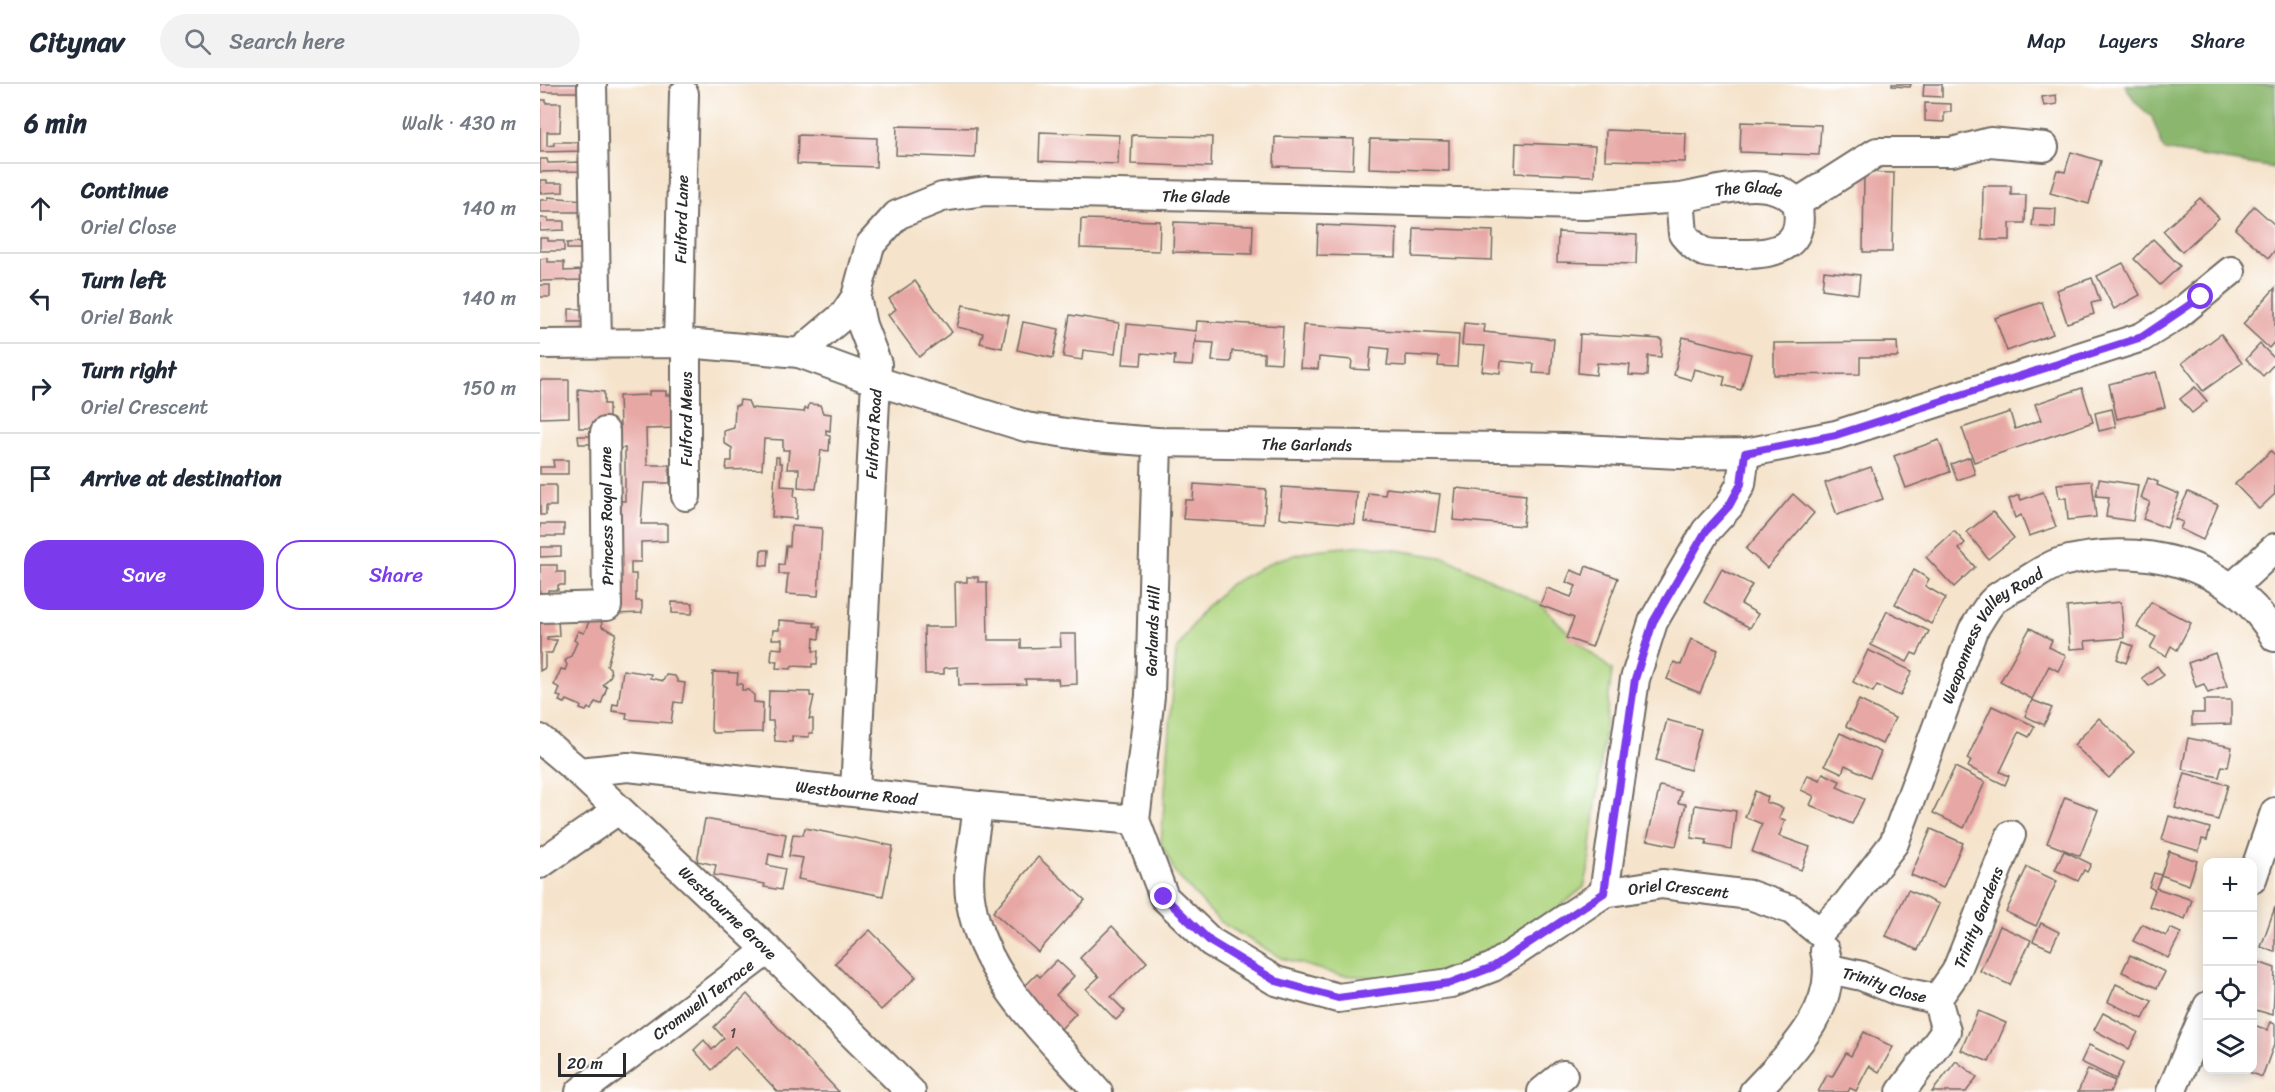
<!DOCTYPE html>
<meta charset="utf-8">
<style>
body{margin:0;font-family:Sriracha,sans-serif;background:#f2f2f3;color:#1f2937}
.controls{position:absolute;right:18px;bottom:18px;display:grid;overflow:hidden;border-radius:12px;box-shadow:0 3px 15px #0003}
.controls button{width:54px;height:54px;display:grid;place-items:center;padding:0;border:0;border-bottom:2px solid #e0e1e3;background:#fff;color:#1f2937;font:30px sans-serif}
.scale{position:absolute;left:18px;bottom:15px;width:68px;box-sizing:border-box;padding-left:6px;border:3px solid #2b2b2b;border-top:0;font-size:16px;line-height:21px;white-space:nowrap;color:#2b2b2b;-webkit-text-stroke:4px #fff;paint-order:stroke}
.stop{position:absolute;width:18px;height:18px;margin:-14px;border:4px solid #7c3aed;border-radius:50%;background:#fff}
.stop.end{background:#7c3aed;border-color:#fff;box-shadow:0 2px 6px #0008}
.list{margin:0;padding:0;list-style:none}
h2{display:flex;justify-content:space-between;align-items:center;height:78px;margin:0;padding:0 24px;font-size:26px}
h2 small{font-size:20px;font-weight:400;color:#747a83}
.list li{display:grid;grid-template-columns:39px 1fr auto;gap:18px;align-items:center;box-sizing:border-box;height:90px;padding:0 24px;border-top:2px solid #e0e1e3}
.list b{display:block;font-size:22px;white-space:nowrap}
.list p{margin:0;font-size:20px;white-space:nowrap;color:#747a83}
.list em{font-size:20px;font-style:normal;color:#747a83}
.actions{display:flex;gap:12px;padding:18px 24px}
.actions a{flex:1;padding:14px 0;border:2px solid #7c3aed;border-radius:24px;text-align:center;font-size:21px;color:#7c3aed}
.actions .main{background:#7c3aed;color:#fff}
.icon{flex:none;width:33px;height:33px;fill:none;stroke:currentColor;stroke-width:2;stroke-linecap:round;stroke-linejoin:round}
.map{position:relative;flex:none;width:1735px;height:1008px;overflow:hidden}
header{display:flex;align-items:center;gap:36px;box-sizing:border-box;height:84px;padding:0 30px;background:#fff;border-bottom:2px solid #e0e1e3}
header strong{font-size:28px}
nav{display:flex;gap:33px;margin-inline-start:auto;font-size:21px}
.search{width:420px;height:54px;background:#f2f2f3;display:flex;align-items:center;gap:15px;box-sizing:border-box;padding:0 21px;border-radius:33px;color:#747a83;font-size:22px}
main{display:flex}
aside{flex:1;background:#fff}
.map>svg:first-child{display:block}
.green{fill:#add47e;stroke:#6c8054;stroke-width:1.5}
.forest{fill:#8ab66d;stroke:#5a704c;stroke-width:1.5}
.building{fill:#e7a7a4}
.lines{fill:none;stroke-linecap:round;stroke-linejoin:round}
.minor-casing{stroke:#726b63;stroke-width:32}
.minor{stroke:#fff;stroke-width:28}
.route{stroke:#7c3aed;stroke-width:8}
.labels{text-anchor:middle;stroke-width:4.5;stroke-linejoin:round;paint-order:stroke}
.number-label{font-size:14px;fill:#5a4a49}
.street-label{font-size:16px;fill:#2b2b2b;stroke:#fff}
</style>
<header>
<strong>Citynav</strong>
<div class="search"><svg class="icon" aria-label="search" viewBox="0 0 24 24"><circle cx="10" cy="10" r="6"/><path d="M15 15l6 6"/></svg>Search here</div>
<nav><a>Map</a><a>Layers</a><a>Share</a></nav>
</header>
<main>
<aside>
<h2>6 min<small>Walk · 430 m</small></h2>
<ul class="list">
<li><svg class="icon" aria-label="ahead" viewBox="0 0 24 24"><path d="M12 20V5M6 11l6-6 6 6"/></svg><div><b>Continue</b><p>Oriel Close</p></div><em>140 m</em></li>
<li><svg class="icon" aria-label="left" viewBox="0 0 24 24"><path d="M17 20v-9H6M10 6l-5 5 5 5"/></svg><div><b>Turn left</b><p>Oriel Bank</p></div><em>140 m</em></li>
<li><svg class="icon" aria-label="right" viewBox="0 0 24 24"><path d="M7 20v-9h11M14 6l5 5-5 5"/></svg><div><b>Turn right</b><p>Oriel Crescent</p></div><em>150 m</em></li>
<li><svg class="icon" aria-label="arrive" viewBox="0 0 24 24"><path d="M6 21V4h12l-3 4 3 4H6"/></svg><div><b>Arrive at destination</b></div></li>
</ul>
<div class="actions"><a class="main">Save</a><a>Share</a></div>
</aside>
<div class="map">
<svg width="1735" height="1008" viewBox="0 0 1735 1008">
<rect width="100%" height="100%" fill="#fff"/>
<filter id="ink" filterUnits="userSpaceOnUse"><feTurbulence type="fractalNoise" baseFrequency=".0167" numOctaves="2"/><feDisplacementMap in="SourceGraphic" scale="12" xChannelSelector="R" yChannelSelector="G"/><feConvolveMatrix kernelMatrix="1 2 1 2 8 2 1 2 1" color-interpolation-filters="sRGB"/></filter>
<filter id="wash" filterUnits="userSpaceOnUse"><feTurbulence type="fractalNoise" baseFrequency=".008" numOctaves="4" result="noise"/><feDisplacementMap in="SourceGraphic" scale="24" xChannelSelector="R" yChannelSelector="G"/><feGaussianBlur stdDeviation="1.35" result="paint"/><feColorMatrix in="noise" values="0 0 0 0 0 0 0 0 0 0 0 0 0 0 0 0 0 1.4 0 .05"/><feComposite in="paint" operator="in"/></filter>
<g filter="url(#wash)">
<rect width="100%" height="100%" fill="#f5e3cb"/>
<polygon class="green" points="825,461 906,474 999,519 1041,561 1072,586 1048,787 1044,803 991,846 950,874 906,888 861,895 799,891 741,874 680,838 636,790 621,759 636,567 659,531 690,500 736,476 774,466"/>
<polygon class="forest" points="1735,0 1735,84 1624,66 1612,33 1596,19 1585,1"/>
<g id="blocks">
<g class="building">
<rect x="0" y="0" width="40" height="8"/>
<polygon points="1352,0 1371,0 1370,3 1352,2"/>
<polygon points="1384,0 1402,0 1402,13 1383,12"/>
<polygon points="1516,11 1517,20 1504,22 1502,13"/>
<polygon points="0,16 6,16 6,19 21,19 20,48 7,48 7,62 14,61 14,58 43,58 43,67 0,68"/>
<polygon points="1385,19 1411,20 1411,28 1404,28 1404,38 1385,37"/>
<polygon points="1201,38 1281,41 1279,71 1200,68"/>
<polygon points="357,42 436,44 435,74 356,71"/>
<polygon points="1066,46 1146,49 1145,78 1065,76"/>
<polygon points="500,48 579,51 578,80 499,77"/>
<polygon points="258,51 337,54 336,83 257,80"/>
<polygon points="592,51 672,53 671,83 591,80"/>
<polygon points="735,53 814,55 813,85 734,82"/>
<polygon points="830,55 909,57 909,87 829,84"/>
<polygon points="976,59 1055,62 1054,92 975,89"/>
<polygon points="1531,68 1561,77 1549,120 1510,109 1517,86 1525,88"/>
<polygon points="0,75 7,75 8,79 41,78 41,87 0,88"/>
<polygon points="1324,88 1354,89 1352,168 1323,168"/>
<polygon points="0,96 7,96 7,99 23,99 23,108 0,109"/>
<polygon points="1443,102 1471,102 1471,111 1486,111 1485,139 1470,139 1470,156 1442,156"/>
<polygon points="8,113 43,116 43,128 0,128 0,116 8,116"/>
<polygon points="1660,114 1679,134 1642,168 1623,147"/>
<polygon points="1714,122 1735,141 1735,166 1729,174 1695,145"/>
<polygon points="1494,124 1516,125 1515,144 1492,142"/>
<polygon points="0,134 8,134 8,137 24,137 24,146 0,147"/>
<polygon points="541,135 620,137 619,167 540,164"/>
<polygon points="634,138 713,141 712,170 633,168"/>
<polygon points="778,141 857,144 856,173 777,171"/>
<polygon points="874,144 953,147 952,176 873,173"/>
<polygon points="1018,148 1097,151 1096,180 1017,178"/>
<polygon points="0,154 8,154 8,157 24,157 24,167 0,167"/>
<polygon points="1613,155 1640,182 1620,201 1594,175"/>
<polygon points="44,158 44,165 27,165 27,159"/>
<polygon points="8,174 8,178 24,178 24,187 44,186 45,196 0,197 0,175"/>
<polygon points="1583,179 1600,211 1574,225 1557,192"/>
<polygon points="1284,187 1320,191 1318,210 1282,205"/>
<polygon points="1552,194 1560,217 1551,219 1554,230 1527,239 1516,206"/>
<polygon points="375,197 412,248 379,273 348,231 356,225 349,215"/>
<rect x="0" y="201" width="10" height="12"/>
<polygon points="1735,204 1735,257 1729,264 1703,240"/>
<polygon points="1502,218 1513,250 1467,267 1455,234"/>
<polygon points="423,221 469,231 462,264 440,259 443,249 417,243"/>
<rect x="29" y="225" width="17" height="13"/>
<polygon points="530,231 579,239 575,270 543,266 542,276 523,273"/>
<polygon points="657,237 743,242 741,279 724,278 724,269 692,267 691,278 672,277 674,259 656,258 656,250 652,282 634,281 635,272 602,269 601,281 583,280 587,240 656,247"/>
<polygon points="483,238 519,245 513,274 477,266"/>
<polygon points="924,239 945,241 944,248 1014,255 1011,290 993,289 994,280 961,277 960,289 942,287 945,262 922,261"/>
<polygon points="763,241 919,251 917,283 898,282 899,273 866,271 866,282 847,281 849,265 831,263 829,286 811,285 812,276 779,273 778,285 760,284"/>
<polygon points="1040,250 1122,255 1121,273 1108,272 1107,292 1089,291 1090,281 1057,279 1056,291 1038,289"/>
<polygon points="1681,250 1702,279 1663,307 1642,279"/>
<polygon points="1143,253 1211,270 1201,306 1183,301 1185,293 1154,285 1151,296 1134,291"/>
<polygon points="1357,258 1358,273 1320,273 1320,290 1234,291 1234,259"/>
<polygon points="1720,260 1735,275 1735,279 1723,292 1706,275"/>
<polygon points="1616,288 1625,323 1577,335 1569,300"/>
<polygon points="0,296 29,296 29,333 0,334"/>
<polygon points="1655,303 1667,317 1652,329 1640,315"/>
<polygon points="1542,304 1553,338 1434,378 1422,344 1470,328 1475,345 1501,336 1495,320"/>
<polygon points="38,305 64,308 64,320 69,320 69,339 53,339 53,344 39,344"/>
<polygon points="109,307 126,307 126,311 140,311 141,344 106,345 107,381 129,381 130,399 104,399 101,440 127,440 127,457 101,458 101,478 91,478 91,490 96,490 96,517 102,517 102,529 73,530 72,417 85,417 85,364 70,365 70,345 80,345 79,312 109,311"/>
<polygon points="200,316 208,317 211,324 264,328 265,324 268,325 269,320 280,321 283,329 291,330 290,347 286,346 286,351 290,352 289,367 281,366 276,405 258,403 259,385 247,385 249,366 243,366 243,356 224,355 222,385 186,386 187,377 192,377 192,364 184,359 184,347 194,344 195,321 199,321"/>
<polygon points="1572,325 1576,343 1559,347 1555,329"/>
<polygon points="38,352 53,352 53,360 39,360"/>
<polygon points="1399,356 1410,388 1366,404 1354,372"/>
<polygon points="1731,367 1735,371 1735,410 1719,425 1695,400"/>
<polygon points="236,373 239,373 239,379 242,379 241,402 255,403 254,413 257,414 256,435 232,433"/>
<polygon points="1430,373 1435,390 1417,396 1411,380"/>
<polygon points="13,376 28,376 28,390 0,390 0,383 14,383"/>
<polygon points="1331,383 1343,415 1297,431 1285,399"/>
<polygon points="1608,394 1618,398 1617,401 1639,410 1627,444 1603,435 1610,418 1601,414"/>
<polygon points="1559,395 1598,401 1593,437 1566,433 1569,413 1556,412"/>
<polygon points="1552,397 1556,433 1528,436 1526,414 1519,414 1517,400"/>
<polygon points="654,400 726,405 724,440 643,435 645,416 653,416"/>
<polygon points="0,401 16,401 16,422 6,422 6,431 0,431"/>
<polygon points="742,403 817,408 815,440 739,434"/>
<polygon points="846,404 900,410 895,447 825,438 828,409 845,411"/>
<polygon points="916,404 986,411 983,442 913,436"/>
<polygon points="1503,408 1516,443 1489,452 1481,431 1475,434 1469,415 1479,411 1481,416"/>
<polygon points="1648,408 1678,421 1663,456 1640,445 1643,438 1635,435"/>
<polygon points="1253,410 1274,429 1227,484 1206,465"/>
<polygon points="1453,428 1474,454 1448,475 1427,448"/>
<rect x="0" y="440" width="24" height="12"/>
<polygon points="251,442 282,444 278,512 246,510 248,490 239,490 239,480 244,481 246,462 250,462"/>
<polygon points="1414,447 1425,459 1419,465 1435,483 1414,503 1386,473"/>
<polygon points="0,463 21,463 21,472 0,473"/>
<polygon points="221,466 229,466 228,482 220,481"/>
<polygon points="0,481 17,481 17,488 25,488 25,501 18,501 18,506 8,506 8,510 0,510"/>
<polygon points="1046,482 1078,494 1052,563 1026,554 1034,534 1000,521 1007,504 1031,513 1036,502 1026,498 1031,486 1043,491"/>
<polygon points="1182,485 1212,501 1201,520 1218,530 1210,544 1164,518"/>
<polygon points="1374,486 1389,495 1385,502 1406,514 1391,540 1355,520"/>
<polygon points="427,493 438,493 438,498 447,498 448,556 481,556 481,564 521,563 520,550 536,550 537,600 519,601 518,595 485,595 486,600 419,601 418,583 404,584 404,590 385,590 384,543 416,543 415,498 427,498"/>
<polygon points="132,518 153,519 152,530 132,529"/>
<polygon points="1581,518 1584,554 1545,557 1546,564 1530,565 1527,523"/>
<polygon points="1611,518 1651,539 1637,566 1631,562 1626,572 1610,564 1616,553 1597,543"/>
<polygon points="1347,527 1389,547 1377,571 1372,569 1367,578 1331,561"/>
<polygon points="0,530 18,535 19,552 7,553 7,556 17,556 12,569 5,569 5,584 0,587"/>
<polygon points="52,531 61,532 62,543 76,549 67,582 70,584 71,591 63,601 67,603 61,620 55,618 51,626 48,624 46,627 40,625 41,622 27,616 25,619 19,617 21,613 17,612 20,604 14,601 21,585 25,586 27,581 25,577 31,572 37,558 34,556 38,547 44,549"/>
<polygon points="239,536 275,539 274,542 280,543 279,555 274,554 273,567 278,567 277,580 272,580 272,583 252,582 251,585 236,584 237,577 231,577 232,564 242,565 242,555 232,555 233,546 239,546"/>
<polygon points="1490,544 1512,556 1509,563 1526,572 1518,587 1509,582 1492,615 1460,598"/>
<polygon points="1151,555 1178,566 1160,609 1127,595 1134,578 1141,581"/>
<polygon points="1583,558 1593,562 1586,579 1577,575"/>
<polygon points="1328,566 1372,587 1360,612 1337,601 1333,608 1313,598"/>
<polygon points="1675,569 1687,602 1668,609 1664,600 1656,603 1648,579"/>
<polygon points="1617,582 1624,591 1609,602 1602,594"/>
<polygon points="83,586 111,590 110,594 123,597 126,591 135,592 138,598 145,599 142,619 134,618 131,639 86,635 87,629 72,627 73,620 78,621"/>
<polygon points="173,588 198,589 197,600 202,600 202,606 208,606 214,611 214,618 223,619 222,648 174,649 171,646"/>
<polygon points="229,607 270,608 270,612 274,612 269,635 273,635 273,649 269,649 269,653 252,652 252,658 235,657 233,637 228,637"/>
<polygon points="1319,616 1355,634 1342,660 1306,642"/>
<polygon points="1492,616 1512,624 1504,641 1485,632"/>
<polygon points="1664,616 1691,616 1691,640 1652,641 1652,629 1664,629"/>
<polygon points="1452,622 1495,642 1489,653 1479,648 1460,688 1469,692 1465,701 1428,683 1431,677 1427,675"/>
<polygon points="1559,634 1594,668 1569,694 1534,661"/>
<polygon points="1127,636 1161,645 1150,686 1116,676"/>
<polygon points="1300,649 1341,668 1330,693 1305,681 1302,689 1285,681"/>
<polygon points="1648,654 1692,663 1688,683 1682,682 1679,693 1642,685"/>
<polygon points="1415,683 1445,698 1424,744 1393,729"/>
<polygon points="1283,689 1300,697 1297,703 1324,715 1312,740 1270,721 1274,712 1261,706 1268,691 1280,696"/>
<polygon points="1645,689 1688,701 1678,736 1635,724"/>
<polygon points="1120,702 1141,707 1138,719 1146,720 1136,762 1107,756"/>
<polygon points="1215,707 1228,713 1226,718 1243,724 1239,734 1245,736 1239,752 1270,763 1261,786 1212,768 1222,740 1205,733"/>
<polygon points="1525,713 1558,726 1540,772 1507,759"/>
<polygon points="1155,721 1196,727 1191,765 1166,761 1167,756 1151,754"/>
<polygon points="1629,732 1670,744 1667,756 1662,755 1659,767 1622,756"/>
<polygon points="165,735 246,750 242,773 229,770 227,781 245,785 241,806 224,803 225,800 174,791 176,781 157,777"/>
<polygon points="265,744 353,762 343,812 258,795 263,774 249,772 253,750 263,751"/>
<polygon points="1391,745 1423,759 1403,804 1371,791"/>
<polygon points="1524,767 1551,780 1547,788 1544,786 1538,797 1515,786"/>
<polygon points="1629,767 1657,777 1649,801 1621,791 1616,804 1652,816 1645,835 1609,822 1615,806 1609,803 1614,789 1621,791"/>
<polygon points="498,773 545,816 498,868 453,828"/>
<polygon points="1487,783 1517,797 1496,842 1466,828"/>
<polygon points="1368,806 1399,820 1378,866 1346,852"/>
<polygon points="1735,823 1735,868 1721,863"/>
<polygon points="1501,839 1519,848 1511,865 1493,857"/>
<polygon points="1602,840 1626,852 1630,844 1641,849 1628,874 1593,857"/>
<polygon points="572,842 607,878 571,913 585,927 576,936 546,905 559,893 540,874"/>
<polygon points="1460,842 1491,856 1470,901 1440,887"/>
<polygon points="330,846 376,893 341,926 295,879"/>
<polygon points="1590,871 1625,888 1617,904 1582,888"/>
<polygon points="517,876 534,892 516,911 536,929 520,946 479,908 497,890 500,893"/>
<polygon points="1715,877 1735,884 1733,931 1712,925 1712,886"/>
<polygon points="1576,900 1612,917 1603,935 1568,918"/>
<polygon points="207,910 226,931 299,1008 238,1008 195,962 172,986 154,966 164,956 172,966 184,954 174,943"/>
<polygon points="1438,927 1466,939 1449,978 1421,966"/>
<polygon points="1563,929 1598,948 1589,965 1554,946"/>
<polygon points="1730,938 1735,940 1735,958 1722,993 1704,986 1712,986 1712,940 1727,946"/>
<polygon points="1324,948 1353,963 1339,988 1329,982 1316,1007 1310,1004 1308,1008 1278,1008 1287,991 1292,993 1306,969 1311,972"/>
<polygon points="1549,961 1584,978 1576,995 1541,978"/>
<polygon points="1416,977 1437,993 1426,1008 1392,1008"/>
<polygon points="1548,985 1575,997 1570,1008 1538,1008"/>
</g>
</g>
</g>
<g filter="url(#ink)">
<use href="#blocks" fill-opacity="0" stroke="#726b63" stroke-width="1.5"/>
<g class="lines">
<defs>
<g id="minor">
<polyline points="52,0 57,259"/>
<path id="s1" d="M1140,114C1177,108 1228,88 1257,119C1267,165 1233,171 1197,170C1187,170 1174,171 1164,168C1156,165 1149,157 1143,150L1140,114L1045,121L446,107L402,113L357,131L330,161L316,213L322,241L337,280L336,297L486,343L553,353L617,358L1024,364L1138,370L1205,369L1296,351L1602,253L1636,232L1691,187"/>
<polyline points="1257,119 1337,68 1412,68 1450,58 1504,63"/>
<path id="s2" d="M138,259L144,10"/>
<polyline points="146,259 146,412"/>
<polyline points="0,260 146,259 259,269 336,297 315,707"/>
<polyline points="259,269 304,231 316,213"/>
<path id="s3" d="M617,358L610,612L595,736L624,813L671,858L736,897L798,914L911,899L953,883L1064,809L1122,800L1210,811L1252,826L1279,848"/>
<polyline points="1692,504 1735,464"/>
<polyline points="0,524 67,522 65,348"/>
<path id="s4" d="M0,655L39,688L228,866L371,1008"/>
<path id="s5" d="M39,688L88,683L438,722L595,736"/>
<path d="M438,722C435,752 425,789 431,819C444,895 509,952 558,1008"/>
<polyline points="0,780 78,726"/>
<polyline points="1712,795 1735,728"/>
<polyline points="1064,809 1095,595 1113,538 1166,447 1189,422 1201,400 1205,369"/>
<path id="s6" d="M1279,848L1307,820L1354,759L1433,546C1440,537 1446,523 1454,516C1462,508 1476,503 1486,497C1496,491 1507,483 1518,479C1597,456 1692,477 1735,553"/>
<path id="s7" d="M1290,885L1322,892L1358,907L1397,915L1406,947L1361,1008"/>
<path id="s8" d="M1397,915L1416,888L1471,751"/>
<path id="s9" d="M40,1008L228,866"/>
<polyline points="1002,1008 1023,991"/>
<path d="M1214,1008C1249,971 1301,922 1285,867"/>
<polyline points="1631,1008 1668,922"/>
</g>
</defs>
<use href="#minor" class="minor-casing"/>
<use href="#minor" class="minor"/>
</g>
</g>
<g class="lines" filter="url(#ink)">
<polyline class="route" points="624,813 671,858 736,897 798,914 910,899 953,883 1064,809 1095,595 1113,538 1166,447 1189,422 1201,400 1205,369 1296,351 1602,253 1661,213"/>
</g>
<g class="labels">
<g class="number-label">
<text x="193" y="954">1</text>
</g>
<g class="street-label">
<text dy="6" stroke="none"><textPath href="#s1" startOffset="70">The Glade</textPath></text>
<text transform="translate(656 112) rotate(1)" y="6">The Glade</text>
<text dy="6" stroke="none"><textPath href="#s2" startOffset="124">Fulford Lane</textPath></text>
<text transform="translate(146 335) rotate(-90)" y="6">Fulford Mews</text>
<text transform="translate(333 350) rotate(-87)" y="6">Fulford Road</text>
<text dy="6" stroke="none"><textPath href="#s1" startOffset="1724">The Garlands</textPath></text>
<text transform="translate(66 432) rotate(-91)" y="6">Princess Royal Lane</text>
<text transform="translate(612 547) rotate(-88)" y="6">Garlands Hill</text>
<text dy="6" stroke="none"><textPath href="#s6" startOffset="351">Weaponness Valley Road</textPath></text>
<text dy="6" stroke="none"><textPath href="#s5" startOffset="279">Westbourne Road</textPath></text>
<text dy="6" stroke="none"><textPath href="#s3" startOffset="1034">Oriel Crescent</textPath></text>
<text dy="6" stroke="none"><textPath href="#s4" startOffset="256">Westbourne Grove</textPath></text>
<text dy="6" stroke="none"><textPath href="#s8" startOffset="92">Trinity Gardens</textPath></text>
<text dy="6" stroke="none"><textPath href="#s7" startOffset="57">Trinity Close</textPath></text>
<text dy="6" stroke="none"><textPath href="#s9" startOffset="154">Cromwell Terrace</textPath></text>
</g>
</g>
</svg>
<div class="controls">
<button>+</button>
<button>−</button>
<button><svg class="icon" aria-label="locate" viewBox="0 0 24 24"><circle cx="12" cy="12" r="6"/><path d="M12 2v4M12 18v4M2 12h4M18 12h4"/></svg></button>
<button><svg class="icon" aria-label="layers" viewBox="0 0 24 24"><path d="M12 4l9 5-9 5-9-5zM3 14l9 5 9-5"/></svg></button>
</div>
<div class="scale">20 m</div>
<div class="stop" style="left:1661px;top:213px"></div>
<div class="stop end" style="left:624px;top:813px"></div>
</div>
</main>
